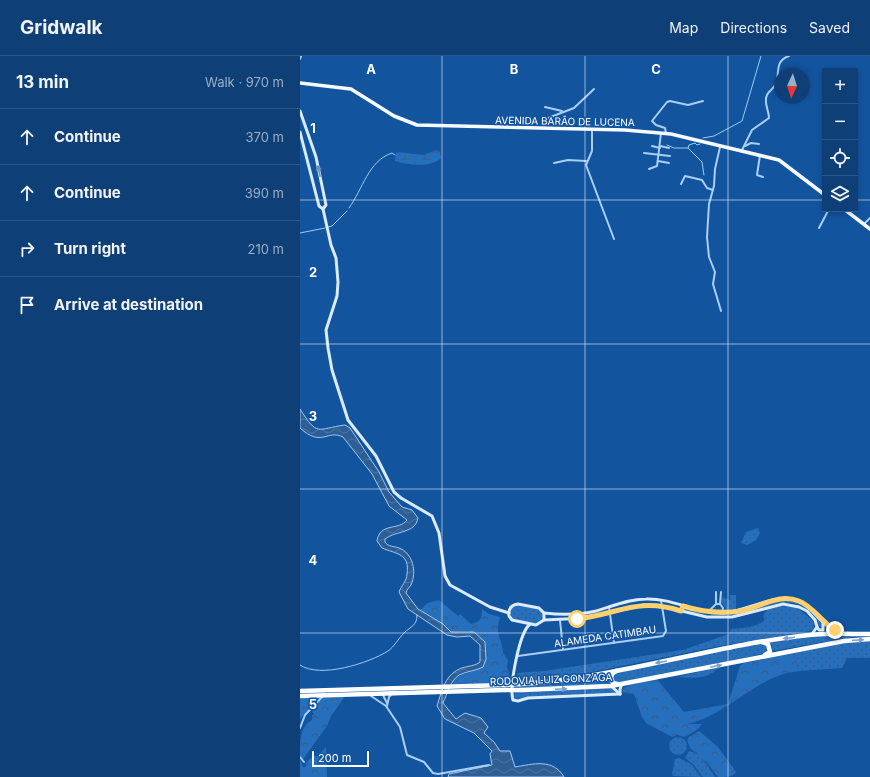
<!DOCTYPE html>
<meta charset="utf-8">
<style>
body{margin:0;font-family:Inter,sans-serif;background:#17467c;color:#f1f3f6}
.controls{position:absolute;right:12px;top:12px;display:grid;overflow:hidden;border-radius:0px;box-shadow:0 2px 6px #0003}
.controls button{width:36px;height:36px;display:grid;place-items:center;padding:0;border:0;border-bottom:1px solid #2e5889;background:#0e3f77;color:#f1f3f6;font:20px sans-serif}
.compass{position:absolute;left:474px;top:12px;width:36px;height:36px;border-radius:50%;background:#0e3f77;box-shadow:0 2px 6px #0003;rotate:184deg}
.scale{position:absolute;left:12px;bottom:10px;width:57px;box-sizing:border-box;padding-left:4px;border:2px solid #fff;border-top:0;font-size:11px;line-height:14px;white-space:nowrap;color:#fff;-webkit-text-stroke:3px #13549f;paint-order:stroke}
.stop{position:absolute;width:12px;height:12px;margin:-9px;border:3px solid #ffd06e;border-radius:50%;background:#fff}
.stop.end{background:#ffd06e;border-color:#fff;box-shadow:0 1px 4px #0008}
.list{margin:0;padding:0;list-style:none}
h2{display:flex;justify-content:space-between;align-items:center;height:52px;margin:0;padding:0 16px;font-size:17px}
h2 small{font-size:13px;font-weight:400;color:#9bafc6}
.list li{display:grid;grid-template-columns:26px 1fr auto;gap:12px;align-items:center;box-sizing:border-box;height:56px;padding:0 16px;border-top:1px solid #2e5889}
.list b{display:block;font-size:15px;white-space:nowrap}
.list em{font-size:13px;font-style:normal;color:#9bafc6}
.icon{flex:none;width:22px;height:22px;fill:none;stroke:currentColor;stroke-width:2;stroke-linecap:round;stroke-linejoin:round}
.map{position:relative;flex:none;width:570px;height:721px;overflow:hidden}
header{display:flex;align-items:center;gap:24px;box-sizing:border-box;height:56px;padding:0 20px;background:#0e3f77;border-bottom:1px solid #2e5889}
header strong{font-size:19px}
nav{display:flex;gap:22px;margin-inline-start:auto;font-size:14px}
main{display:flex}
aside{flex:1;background:#0e3f77}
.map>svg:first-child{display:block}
.grass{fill:url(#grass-dots)}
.forest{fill:url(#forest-crowns)}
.wetland{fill:url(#wetland-marsh)}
.water{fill:url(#water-waves);stroke:#9dc9f7}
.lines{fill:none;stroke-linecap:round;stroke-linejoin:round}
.stream{stroke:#9dc9f7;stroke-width:1}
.street{stroke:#aacef4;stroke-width:2}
.secondary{stroke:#daebfd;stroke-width:3}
.primary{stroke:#f8fbff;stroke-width:3.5}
.highway{stroke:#fff;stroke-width:4.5}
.highway-bridge{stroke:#fff;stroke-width:4.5}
.oneway{fill:#6390c5}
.oneway2{fill:#7da1ca}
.route{stroke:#ffd06e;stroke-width:5}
.grid{fill:none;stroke:#fff;stroke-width:1;stroke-opacity:0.55}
.labels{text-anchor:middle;stroke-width:3;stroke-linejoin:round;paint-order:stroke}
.street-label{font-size:10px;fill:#fff;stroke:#13549f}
.grid-label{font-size:13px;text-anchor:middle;font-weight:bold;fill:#fff;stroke:#13549f;stroke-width:3;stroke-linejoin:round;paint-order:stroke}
</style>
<header>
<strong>Gridwalk</strong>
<nav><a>Map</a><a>Directions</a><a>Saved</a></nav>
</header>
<main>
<aside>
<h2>13 min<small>Walk · 970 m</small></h2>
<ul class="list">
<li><svg class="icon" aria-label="ahead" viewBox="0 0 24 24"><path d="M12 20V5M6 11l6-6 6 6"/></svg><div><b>Continue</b></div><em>370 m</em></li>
<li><svg class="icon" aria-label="ahead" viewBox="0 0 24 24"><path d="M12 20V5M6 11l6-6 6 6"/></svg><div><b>Continue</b></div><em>390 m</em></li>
<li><svg class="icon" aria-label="right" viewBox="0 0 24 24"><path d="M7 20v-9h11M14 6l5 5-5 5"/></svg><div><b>Turn right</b></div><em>210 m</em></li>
<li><svg class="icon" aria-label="arrive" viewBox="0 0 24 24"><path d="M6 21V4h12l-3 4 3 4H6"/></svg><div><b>Arrive at destination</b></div></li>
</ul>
</aside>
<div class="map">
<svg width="570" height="721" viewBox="0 0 570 721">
<defs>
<pattern id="grass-dots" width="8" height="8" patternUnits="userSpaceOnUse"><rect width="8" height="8" fill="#266fbd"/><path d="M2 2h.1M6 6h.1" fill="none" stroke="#3b5c7f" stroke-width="1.8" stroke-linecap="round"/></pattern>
<pattern id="forest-crowns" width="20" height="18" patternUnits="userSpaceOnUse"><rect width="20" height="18" fill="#266fbd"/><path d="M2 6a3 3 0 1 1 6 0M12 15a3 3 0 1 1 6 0" fill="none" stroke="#3b5c7f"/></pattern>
<pattern id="wetland-marsh" width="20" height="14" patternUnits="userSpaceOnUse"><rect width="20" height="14" fill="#266fbd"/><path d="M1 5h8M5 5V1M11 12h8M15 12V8" fill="none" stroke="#3b5c7f"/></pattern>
<pattern id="water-waves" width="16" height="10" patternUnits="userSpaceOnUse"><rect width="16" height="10" fill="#2e5e94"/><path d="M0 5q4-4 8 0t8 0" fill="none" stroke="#4d76a4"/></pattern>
</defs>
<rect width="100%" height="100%" fill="#13549f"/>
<g class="grass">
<polygon points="458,472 460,477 456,484 447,489 441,487 446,476"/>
<polygon points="430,539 436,539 436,554 427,554 422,547 422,541 430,544"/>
<path d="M486,543L501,546L521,564L522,571L518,570C516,562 512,557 506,553C485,538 464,553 443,557V555L469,546Z"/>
<polygon points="218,549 236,552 243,557 243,564 236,568 212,563 210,559 211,552"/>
<path d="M479,550L498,552L513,565L514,572L511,575L425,589L272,620L215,626L217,617L244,615L383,594L429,578L431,573C443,572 455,572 465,564L463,560L467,554Z"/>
<polygon points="564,579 472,595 472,590 469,585 510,580"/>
<polygon points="554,585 570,585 570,602 547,602 542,612 499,615 493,597"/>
<polygon points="462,587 468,590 467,595 465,597 388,615 315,628 312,621 318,614"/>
<path d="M419,611C408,624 392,622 377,621Z"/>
<polygon points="310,618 309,625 313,629 219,633 218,629 254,627"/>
<polygon points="310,632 315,634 316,638 231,641 215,643 213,642 214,635"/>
<circle cx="378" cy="690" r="9"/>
<path d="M389,695C401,697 409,712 415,721H403L394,709L385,702Z"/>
<polygon points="379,702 391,708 401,721 373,720 372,718 375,703"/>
</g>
<g class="forest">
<path d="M139,544L158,560L160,558L171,568C181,566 182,562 182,553L189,558L200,561C196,576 198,575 202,590C203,596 203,598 208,604L207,611L212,627L153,630L154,624L159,620L183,611L186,593L169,575L151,576L138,565L120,554L128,547Z"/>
<path d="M493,597L499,615C456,619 426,661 386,668H402L398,673L385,681L377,679L372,681L346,667L342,661L334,638L322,636L320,634L330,629L356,622L384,656L428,648L440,610L444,607Z"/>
<path d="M46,639L31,660L27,670L3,703L0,700C0,685 0,670 12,664V659H14L12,654L24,640Z"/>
<polygon points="17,641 19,643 0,663 0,642"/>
<path d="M399,675L418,691L436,716C433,721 425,721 418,721L408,708L390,692L387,684L389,681Z"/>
<path d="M26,691L27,721H0V703L3,711H6V707C10,702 13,700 18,700Z"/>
</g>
<path class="wetland" d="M136,94L140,96L141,102C130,112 109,109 95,105L96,96L124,99Z"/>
<path class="water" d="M0,353C18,381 16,373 45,369L50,372L79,416L89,436L102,451L112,454L118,462C115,478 97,474 85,483V486C88,491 94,490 99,492C113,497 117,516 111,529C109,532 107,533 106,537L118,553L143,568L151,576H174L185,586L186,603L183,611C176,615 167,615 159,619C151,624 147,638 143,647L156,663L165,657L181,662L188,671L184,677L194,686L200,695H210L215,711C233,708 253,702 264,721H148L149,718L192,709L190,698L192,695L174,677L145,663L137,650C142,634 145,618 162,612C168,610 175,610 180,606V589L170,580L157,581L147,579L108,553L99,536C101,530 107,525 107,518C110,497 96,498 82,492L77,485C80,466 99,475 107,464L89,450L72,418L43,381C27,373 22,392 0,372Z"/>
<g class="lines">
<g class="stream">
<polyline points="403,82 414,80 442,65 461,0"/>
<polyline points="400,88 397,89 395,87 389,89 388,92 402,106 404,119"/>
<polyline points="367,89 374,92 388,92"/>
<path d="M49,152C63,133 68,105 92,97L95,99"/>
<polyline points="28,171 32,170 47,155"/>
<polyline points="0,177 25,172"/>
<path d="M0,609C20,623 69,607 88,595C94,591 98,583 104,577C111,570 117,570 117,559"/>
</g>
<g class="street">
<polyline points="0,3 1,0"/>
<polyline points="245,51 262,55"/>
<polyline points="248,62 274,52 294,33"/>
<polyline points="292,73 292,95 286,109 314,183"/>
<polyline points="366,77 365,72 356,69 352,65 367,46 370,45 388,49 403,45"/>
<polyline points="352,90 360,92"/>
<polyline points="360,90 369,92"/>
<polyline points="445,90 451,87 459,88"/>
<polyline points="420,91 415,113 414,130 409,148 407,181 409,201 415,216 413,228 421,255"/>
<path d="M442,94L452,74L469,62C469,55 465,50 466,43C466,35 474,34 476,27C480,18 474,5 489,0"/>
<polyline points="344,97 370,100"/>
<polyline points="460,99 457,119 463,121"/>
<polyline points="358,105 369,107"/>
<polyline points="254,107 268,104 286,105"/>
<polyline points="349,113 357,110 361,77"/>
<polyline points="381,128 385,120 402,124 407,132 413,134"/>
<polyline points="564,168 570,162"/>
<polyline points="519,172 529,153"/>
<polyline points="416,548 416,536"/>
<polyline points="420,548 421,536"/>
<polyline points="309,551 314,587"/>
<polyline points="408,556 416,548 420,548 423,552 422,557"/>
<polyline points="260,564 263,593"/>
<polyline points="218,600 363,580 366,575 361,544"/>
<polyline points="83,639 87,647"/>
<polyline points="71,640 86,650 100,671 107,699 124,706 133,717 138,718 189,709"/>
<polyline points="87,650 89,641 92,638"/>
<polyline points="0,672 5,659 23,640"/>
<polyline points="0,701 4,706"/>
</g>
<g class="secondary">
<polyline points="0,55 16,101 26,149 23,153"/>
<polyline points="0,76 19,150 23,153 31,189 36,202 38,226 37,240 26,274 28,292 32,314 48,364 76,400 94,436 101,442 132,460 139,477 145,520 150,529 190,551 209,557"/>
<path d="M218,548L239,552L244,557V564L236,569L212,564L209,560C208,553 211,549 218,548Z"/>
<path d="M244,557C262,559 279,559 296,555C313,550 329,543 346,543C373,542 396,558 424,557C447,555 473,538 495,544C510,548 514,559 525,568C530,572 536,574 541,577"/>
<polyline points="244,564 286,562 344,549 361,550 407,561 432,561 483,548 499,551 507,555 515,564 517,571 512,578"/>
<path d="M230,568C219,577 209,631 213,644L218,645L228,642L320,638"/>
<polyline points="517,571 519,574 523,574 523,567"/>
<polyline points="311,630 320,638"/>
<polyline points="320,638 320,633 322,628"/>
</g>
<g class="primary">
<polyline points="0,27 51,33 94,60 117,69 325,74 371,78 479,104 525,139"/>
<polyline points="544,153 570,173"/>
</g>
<g class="highway">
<polyline points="462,586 468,588 470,596 465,599"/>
<polyline points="316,615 312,618 311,622 313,627 317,628"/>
<path d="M220,628C318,622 412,589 509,579C529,577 550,578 570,578"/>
<polyline points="222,634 311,630 544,585 570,583"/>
<polyline points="0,635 205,629"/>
<polyline points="0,640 205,634"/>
</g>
<g class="highway-bridge">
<polyline points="205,629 220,628"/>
<polyline points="205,634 222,634"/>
</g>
</g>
<defs><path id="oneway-solid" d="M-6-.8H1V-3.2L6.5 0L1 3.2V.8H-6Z"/></defs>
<use class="oneway" href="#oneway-solid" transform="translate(19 115) rotate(-102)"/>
<g class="oneway2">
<use href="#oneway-solid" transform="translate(489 582) rotate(173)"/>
<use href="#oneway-solid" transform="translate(558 584) rotate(-2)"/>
<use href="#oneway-solid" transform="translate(361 606) rotate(170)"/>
<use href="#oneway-solid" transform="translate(416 610) rotate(-12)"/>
<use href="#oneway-solid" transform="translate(261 633) rotate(-2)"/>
</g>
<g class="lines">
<path class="route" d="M277,563C319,558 337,541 381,555L383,550C402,556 421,558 441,555C461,551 478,537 499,545C514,551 521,566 535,574"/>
</g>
<path class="grid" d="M142,0V721M285,0V721M428,0V721M0,144H525M555,144H570M0,288H570M0,433H570M0,577H570"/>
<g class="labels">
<g class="street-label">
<text transform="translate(265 65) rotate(1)" y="4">AVENIDA BARÃO DE LUCENA</text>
<text transform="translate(305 580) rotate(-8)" y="4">ALAMEDA CATIMBAU</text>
<text transform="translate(251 623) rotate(-2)" y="4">RODOVIA LUIZ GONZAGA</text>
</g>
</g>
<g class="grid-label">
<text x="71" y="18">A</text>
<text x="214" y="18">B</text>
<text x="356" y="18">C</text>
<text x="13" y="77">1</text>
<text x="13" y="221">2</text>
<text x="13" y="365">3</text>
<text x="13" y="509">4</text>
<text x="13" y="653">5</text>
</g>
</svg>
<div class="controls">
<button>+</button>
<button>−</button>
<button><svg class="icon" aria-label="locate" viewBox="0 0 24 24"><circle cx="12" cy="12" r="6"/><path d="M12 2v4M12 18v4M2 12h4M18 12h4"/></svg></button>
<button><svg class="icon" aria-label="layers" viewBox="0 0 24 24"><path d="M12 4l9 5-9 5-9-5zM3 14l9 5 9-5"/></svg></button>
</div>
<svg class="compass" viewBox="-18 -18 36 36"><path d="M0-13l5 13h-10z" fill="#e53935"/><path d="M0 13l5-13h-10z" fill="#9bafc6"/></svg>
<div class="scale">200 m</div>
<div class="stop" style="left:277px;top:563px"></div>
<div class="stop end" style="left:535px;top:574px"></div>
</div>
</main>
